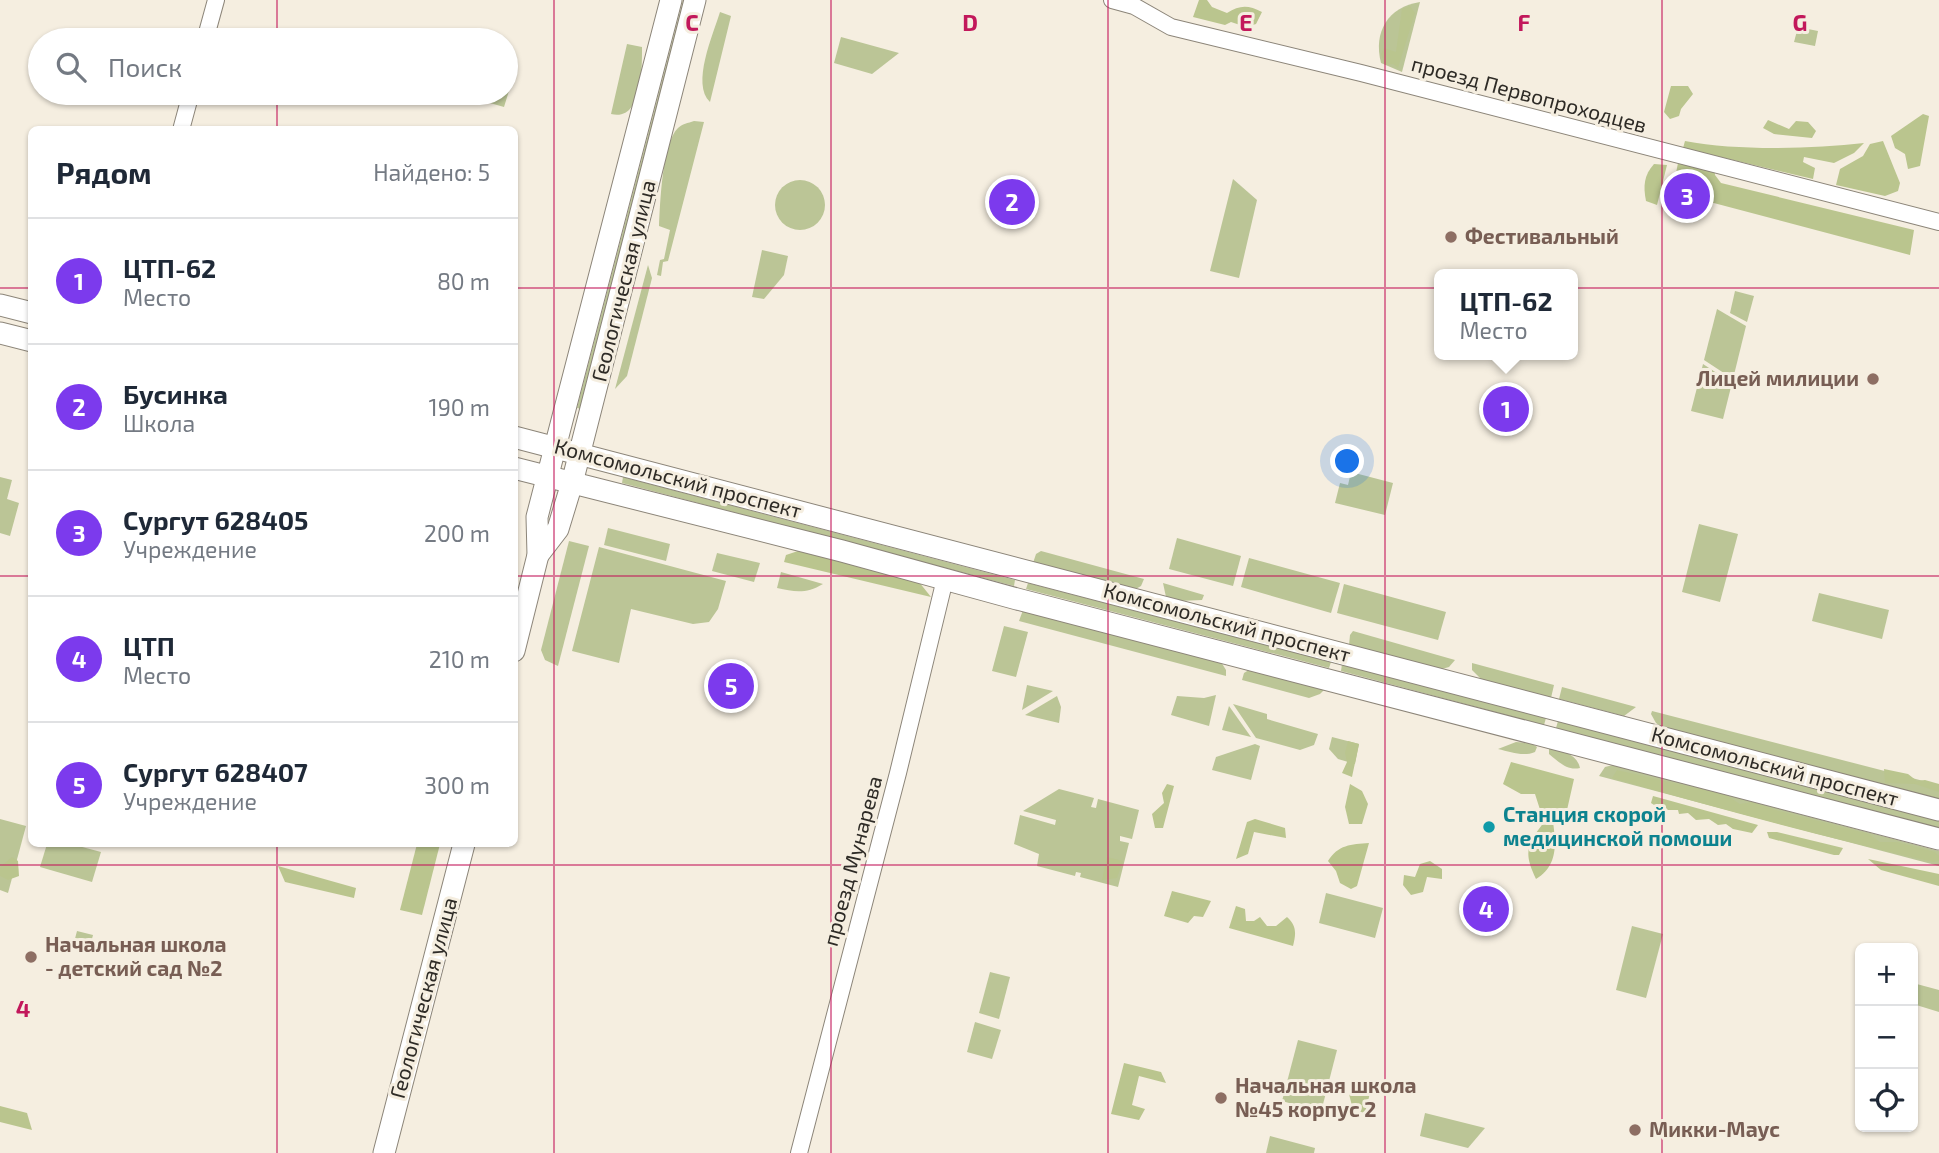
<!DOCTYPE html>
<html lang="ru">
<meta charset="utf-8">
<style>
body{margin:0;font-family:"Exo 2",sans-serif;background:#f2f2f3;color:#1f2937}
.controls{position:absolute;right:21px;bottom:21px;display:grid;overflow:hidden;border-radius:10px;box-shadow:0 2px 5px #0004}
.controls button{width:63px;height:63px;display:grid;place-items:center;padding:0;border:0;border-bottom:2px solid #e0e1e3;background:#fff;color:#1f2937;font:35px sans-serif}
.you{position:absolute;left:1348px;top:462px;width:24px;height:24px;margin:-18px;border:5px solid #fff;border-radius:50%;background:#1a73e8;box-shadow:0 0 0 10px #1a73e833}
.badge{display:grid;place-items:center;width:46px;height:46px;border-radius:50%;background:#7c3aed;color:#fff;font-size:23px;font-weight:700}
.pin{position:absolute;translate:-50% -50%;border:4px solid #fff;box-shadow:0 2px 7px #0006}
.popup{position:absolute;left:1434px;top:269px;width:144px;height:91px;box-sizing:border-box;display:grid;place-content:center;border-radius:10px;background:#fff;filter:drop-shadow(0 2px 5px #0005);font-size:23px;white-space:nowrap;color:#747a83}
.popup b{font-size:26px;color:#1f2937}
.popup::after{content:'';position:absolute;left:50%;top:100%;margin-left:-14px;border:14px solid transparent;border-top-color:#fff}
.list{margin:0;padding:0;list-style:none}
h2{display:flex;justify-content:space-between;align-items:center;height:91px;margin:0;padding:0 28px;font-size:30px}
h2 small{font-size:23px;font-weight:400;color:#747a83}
.list li{display:grid;grid-template-columns:46px 1fr auto;gap:21px;align-items:center;box-sizing:border-box;height:126px;padding:0 28px;border-top:2px solid #e0e1e3}
.list b{display:block;font-size:26px;white-space:nowrap}
.list p{margin:0;font-size:23px;white-space:nowrap;color:#747a83}
.list em{font-size:23px;font-style:normal;color:#747a83}
.icon{flex:none;width:38px;height:38px;fill:none;stroke:currentColor;stroke-width:2;stroke-linecap:round;stroke-linejoin:round}
.map{position:relative;flex:none;width:1939px;height:1153px;overflow:hidden}
.search{position:absolute;background:#fff;box-shadow:0 2px 5px #0004;left:28px;top:28px;width:490px;height:77px;display:flex;align-items:center;gap:18px;box-sizing:border-box;padding:0 24px;border-radius:38px;color:#747a83;font-size:26px}
.panel{position:absolute;background:#fff;box-shadow:0 2px 5px #0004;left:28px;top:126px;width:490px;height:721px;border-radius:10px}
.map>svg:first-child{display:block}
.green{fill:#bbc596}
.forest{fill:#bac58e}
.lines{fill:none;stroke-linecap:round;stroke-linejoin:round}
.street-casing{stroke:#8c8579;stroke-width:18}
.secondary-casing{stroke:#8c8579;stroke-width:23}
.street{stroke:#fff;stroke-width:16}
.secondary{stroke:#fff;stroke-width:21}
.grid{fill:none;stroke:#c2185b;stroke-width:2;stroke-opacity:0.55}
.education-dot{fill:#8d6e63;stroke:#f5eee0;stroke-width:2.5}
.culture-dot{fill:#0f9aa8;stroke:#f5eee0;stroke-width:2.5}
.labels{text-anchor:middle;stroke-width:6;stroke-linejoin:round;paint-order:stroke}
.street-label{font-size:21px;fill:#2e2b26;stroke:#f5eee0}
.education-label{font-size:21px;font-weight:bold;fill:#785e54;stroke:#f5eee0;text-anchor:start}
.culture-label{font-size:21px;font-weight:bold;fill:#0d838f;stroke:#f5eee0;text-anchor:start}
.grid-label{font-size:23px;text-anchor:middle;font-weight:bold;fill:#c2185b;stroke:#f5eee0;stroke-width:6;stroke-linejoin:round;paint-order:stroke}
</style>
<div class="map">
<svg width="1939" height="1153" viewBox="0 0 1939 1153">
<rect width="100%" height="100%" fill="#f5eee0"/>
<g class="green">
<polygon points="683,0 687,0 582,409 577,408"/>
<path d="M1420,2L1402,72L1381,63C1373,32 1388,7 1420,2Z"/>
<path d="M720,12L731,16L710,102C691,84 713,35 720,12Z"/>
<polygon points="1798,27 1818,31 1815,46 1794,42"/>
<polygon points="841,37 899,53 872,74 834,63"/>
<path d="M627,44L642,47C642,67 643,122 611,114Z"/>
<polygon points="506,62 517,65 504,107 476,99 478,93 506,93"/>
<path d="M694,121L704,122L668,261L663,262L661,276L657,275L660,260L664,259L670,230L659,226C660,205 662,143 678,128C682,124 688,123 694,121Z"/>
<polygon points="1233,179 1257,200 1239,278 1210,271"/>
<circle cx="800" cy="205" r="25"/>
<polygon points="762,250 788,256 784,275 764,299 752,297"/>
<polygon points="648,265 652,278 627,376 615,389"/>
<polygon points="1735,291 1754,296 1747,322 1730,313"/>
<polygon points="1717,309 1746,326 1733,379 1704,360"/>
<polygon points="1703,364 1732,383 1723,419 1691,411"/>
<polygon points="1351,472 1393,483 1385,515 1335,503 1340,483 1348,485"/>
<polygon points="0,477 12,480 7,499 19,503 10,536 0,533"/>
<polygon points="623,477 1015,580 1014,586 622,483"/>
<polygon points="1699,524 1738,534 1720,602 1682,592"/>
<polygon points="608,528 670,544 666,561 604,545"/>
<polygon points="1177,538 1241,556 1233,586 1169,569"/>
<polygon points="569,541 589,546 558,666 545,660 541,650"/>
<polygon points="599,547 726,581 718,609 709,622 693,624 631,609 619,663 572,651"/>
<polygon points="1041,551 1144,579 1141,586 1134,590 1033,563 1036,554"/>
<polygon points="717,553 760,563 754,582 712,571"/>
<polygon points="1249,558 1340,583 1331,613 1241,587"/>
<path d="M781,572L823,584C806,594 795,592 777,588Z"/>
<polygon points="1028,583 1331,662 1329,668 1026,589"/>
<polygon points="1163,583 1204,595 1202,600 1179,601 1166,597"/>
<polygon points="1344,584 1446,612 1438,640 1337,613"/>
<polygon points="1819,593 1889,610 1882,639 1812,621"/>
<polygon points="1023,610 1221,662 1226,670 1226,676 1019,621"/>
<polygon points="1004,626 1028,632 1016,677 992,671"/>
<polygon points="1353,631 1455,660 1449,667 1442,669 1349,645 1350,635"/>
<polygon points="1472,663 1554,685 1551,698 1483,681 1472,670"/>
<polygon points="1342,664 1546,718 1544,725 1341,671"/>
<polygon points="1252,668 1325,689 1320,694 1309,698 1242,680 1244,673"/>
<polygon points="1027,685 1053,691 1022,710"/>
<polygon points="1562,687 1636,707 1624,716 1559,699"/>
<polygon points="1216,695 1209,726 1171,715 1177,696 1204,698"/>
<polygon points="1057,696 1061,707 1059,723 1025,715"/>
<polygon points="1233,704 1267,714 1267,719 1318,734 1314,745 1300,750 1256,738"/>
<polygon points="1229,706 1251,737 1222,730"/>
<polygon points="1652,711 1939,785 1939,799 1663,728 1656,723 1651,714"/>
<polygon points="1558,721 1939,820 1939,830 1556,728"/>
<polygon points="1332,737 1359,744 1355,764 1338,759 1329,749"/>
<path d="M1516,742L1531,743L1537,747L1535,752C1523,757 1511,752 1498,749Z"/>
<polygon points="1255,744 1260,746 1251,780 1212,770 1216,757"/>
<path d="M1549,748C1562,750 1577,754 1580,768C1567,771 1559,762 1549,754Z"/>
<polygon points="1613,765 1939,851 1939,866 1599,776 1605,767"/>
<polygon points="1059,789 1094,798 1091,807 1096,808 1098,799 1139,810 1132,839 1120,836 1120,841 1129,843 1118,887 1080,877 1081,873 1076,872 1075,876 1037,866 1039,854 1014,844 1020,815 1055,825 1056,820 1023,811"/>
<polygon points="0,819 26,826 8,893 0,890"/>
<polygon points="47,844 71,844 101,852 92,882 40,867"/>
<polygon points="1326,893 1383,908 1375,938 1319,923"/>
<polygon points="1632,926 1663,934 1646,998 1616,990"/>
<polygon points="77,931 93,935 88,954 72,950"/>
<polygon points="990,972 1010,977 999,1019 979,1013"/>
<polygon points="1913,983 1939,990 1939,1012 1913,1004"/>
<polygon points="975,1022 1001,1030 992,1059 967,1052"/>
<polygon points="1298,1040 1337,1050 1321,1112 1282,1101"/>
<polygon points="1425,1113 1485,1128 1468,1148 1420,1136"/>
<polygon points="1270,1136 1315,1148 1314,1153 1266,1153"/>
</g>
<g class="forest">
<path d="M1199,0H1207L1212,7L1227,13C1240,5 1248,5 1262,12L1256,24L1246,27L1231,22L1225,25L1193,17Z"/>
<polygon points="1410,6 1415,13 1398,68 1393,64 1385,65 1381,54 1384,48 1396,52 1402,9"/>
<polygon points="1671,86 1688,86 1693,94 1681,109 1679,116 1670,119 1664,112"/>
<polygon points="1923,114 1929,116 1920,166 1908,169 1905,154 1895,148 1891,136"/>
<polygon points="1768,120 1789,129 1796,121 1808,122 1816,131 1812,138 1774,134 1763,128"/>
<path d="M1685,141C1738,151 1810,149 1864,143L1854,153L1834,163L1804,157L1803,162L1815,168L1813,179L1683,148Z"/>
<polygon points="1883,141 1900,183 1898,191 1885,196 1836,185 1840,169 1863,156 1870,144"/>
<polygon points="1678,163 1714,167 1715,175 1721,183 1914,230 1910,255 1710,202 1713,189 1679,179 1676,173"/>
<path d="M1654,164L1667,165L1657,205L1646,201C1643,186 1644,175 1654,164Z"/>
<polygon points="798,551 919,582 931,597 784,562 786,555"/>
<polygon points="1348,741 1359,744 1352,777 1342,773 1347,762 1345,753"/>
<path d="M1511,762L1574,779L1567,810L1552,814C1555,838 1561,864 1536,879C1523,852 1527,845 1544,822L1535,794H1521L1503,784Z"/>
<polygon points="1884,769 1908,774 1917,781 1925,780 1939,784 1939,792 1915,784 1885,783"/>
<path d="M1617,770L1726,795L1740,804L1752,802L1779,811L1869,834L1880,842H1897L1935,852L1939,856V861L1933,862C1825,837 1718,809 1612,778Z"/>
<polygon points="1167,784 1174,786 1163,828 1155,828 1152,814 1164,803 1162,793"/>
<polygon points="1350,784 1362,791 1368,804 1362,824 1349,824 1345,807"/>
<polygon points="1653,796 1758,825 1752,833 1733,829 1726,824 1718,825 1709,819 1696,820 1688,813 1679,814 1678,810 1662,810 1651,803"/>
<polygon points="1255,819 1285,828 1286,838 1254,832 1248,854 1236,859 1247,822"/>
<polygon points="1767,832 1777,832 1843,848 1839,855 1834,855 1769,838"/>
<path d="M1369,843L1357,886L1351,889L1340,883L1336,871L1328,861C1338,845 1351,844 1369,843Z"/>
<polygon points="417,844 440,844 422,915 400,910"/>
<polygon points="12,857 18,861 19,876 8,880 0,876 0,867"/>
<polygon points="1107,857 1123,861 1117,878 1102,880"/>
<polygon points="1868,859 1939,874 1939,886 1881,870"/>
<polygon points="1430,861 1442,869 1442,879 1427,877 1423,892 1411,895 1403,885 1404,875 1415,877 1420,864"/>
<polygon points="278,866 356,888 354,898 285,882"/>
<polygon points="1172,891 1211,901 1203,917 1194,916 1188,923 1164,916"/>
<path d="M1236,906L1245,909L1246,921H1254L1260,917L1267,926H1276L1287,917C1297,926 1296,934 1293,946L1229,928Z"/>
<polygon points="1124,1063 1161,1072 1166,1083 1139,1076 1132,1105 1145,1109 1139,1120 1111,1114"/>
<polygon points="1353,1085 1372,1085 1365,1113 1353,1110 1349,1094"/>
<polygon points="0,1106 27,1113 32,1130 0,1122"/>
</g>
<g class="lines">
<defs>
<g id="street">
<polyline points="1112,0 1134,6 1171,27 1361,73 1939,222"/>
<polyline points="205,40 216,0"/>
<polyline points="181,130 191,93"/>
<polyline points="799,1153 898,773 945,579"/>
</g>
<g id="secondary">
<polyline points="0,305 32,313"/>
<polyline points="0,333 32,341"/>
<polyline points="514,437 1939,810"/>
<polyline points="514,468 842,551 1017,599 1939,839"/>
<polyline points="538,555 558,529 572,483 695,0"/>
<polyline points="514,651 538,555 537,517 671,0"/>
<polyline points="384,1153 464,844"/>
</g>
</defs>
<use href="#street" class="street-casing"/>
<use href="#secondary" class="secondary-casing"/>
<use href="#street" class="street"/>
<use href="#secondary" class="secondary"/>
</g>
<path class="grid" d="M277,0V40M554,0V1153M831,0V1153M1108,0V1153M1385,0V1153M1662,0V1153M277,93V130M0,288H32M514,288H1939M0,576H32M514,576H1939M277,844V1153M0,865H1939"/>
<g class="education-dot">
<circle cx="1451" cy="237" r="7"/>
<circle cx="1873" cy="379" r="7"/>
<circle cx="31" cy="957" r="7"/>
<circle cx="1221" cy="1098" r="7"/>
<circle cx="1635" cy="1130" r="7"/>
</g>
<circle class="culture-dot" cx="1489" cy="827" r="7"/>
<g class="labels">
<g class="street-label">
<text transform="translate(1529 95) rotate(15)" y="7">проезд Первопроходцев</text>
<text transform="translate(624 281) rotate(-76)" y="7">Геологическая улица</text>
<text transform="translate(678 479) rotate(15)" y="7">Комсомольский проспект</text>
<text transform="translate(1227 623) rotate(15)" y="7">Комсомольский проспект</text>
<text transform="translate(1775 767) rotate(15)" y="7">Комсомольский проспект</text>
<text transform="translate(853 861) rotate(-75)" y="7">проезд Мунарева</text>
<text transform="translate(424 998) rotate(-75)" y="7">Геологическая улица</text>
</g>
<g class="education-label">
<text x="1465" y="244">Фестивальный</text>
<text x="1859" y="386" text-anchor="end">Лицей милиции</text>
<text x="45" y="952">Начальная школа<tspan x="45" dy="24">- детский сад №2</tspan></text>
<text x="1235" y="1093">Начальная школа<tspan x="1235" dy="24">№45 корпус 2</tspan></text>
<text x="1649" y="1137">Микки-Маус</text>
</g>
<g class="culture-label">
<text x="1503" y="822">Cтанция скорой<tspan x="1503" dy="24">медицинской помоши</tspan></text>
</g>
</g>
<g class="grid-label">
<text x="692" y="31">C</text>
<text x="970" y="31">D</text>
<text x="1246" y="31">E</text>
<text x="1524" y="31">F</text>
<text x="1800" y="31">G</text>
<text x="23" y="1017">4</text>
</g>
</svg>
<div class="controls">
<button>+</button>
<button>−</button>
<button><svg class="icon" aria-label="locate" viewBox="0 0 24 24"><circle cx="12" cy="12" r="6"/><path d="M12 2v4M12 18v4M2 12h4M18 12h4"/></svg></button>
</div>
<div class="you"></div>
<div class="pin badge" style="left:1506px;top:409px">1</div>
<div class="popup"><b>ЦТП-62</b>Место</div>
<div class="pin badge" style="left:1012px;top:202px">2</div>
<div class="pin badge" style="left:1687px;top:196px">3</div>
<div class="pin badge" style="left:1486px;top:909px">4</div>
<div class="pin badge" style="left:731px;top:686px">5</div>
<div class="search"><svg class="icon" aria-label="search" viewBox="0 0 24 24"><circle cx="10" cy="10" r="6"/><path d="M15 15l6 6"/></svg>Поиск</div>
<section class="panel">
<h2>Рядом<small>Найдено: 5</small></h2>
<ul class="list">
<li><span class="badge">1</span><div><b>ЦТП-62</b><p>Место</p></div><em>80 m</em></li>
<li><span class="badge">2</span><div><b>Бусинка</b><p>Школа</p></div><em>190 m</em></li>
<li><span class="badge">3</span><div><b>Сургут 628405</b><p>Учреждение</p></div><em>200 m</em></li>
<li><span class="badge">4</span><div><b>ЦТП</b><p>Место</p></div><em>210 m</em></li>
<li><span class="badge">5</span><div><b>Сургут 628407</b><p>Учреждение</p></div><em>300 m</em></li>
</ul>
</section>
</div>
